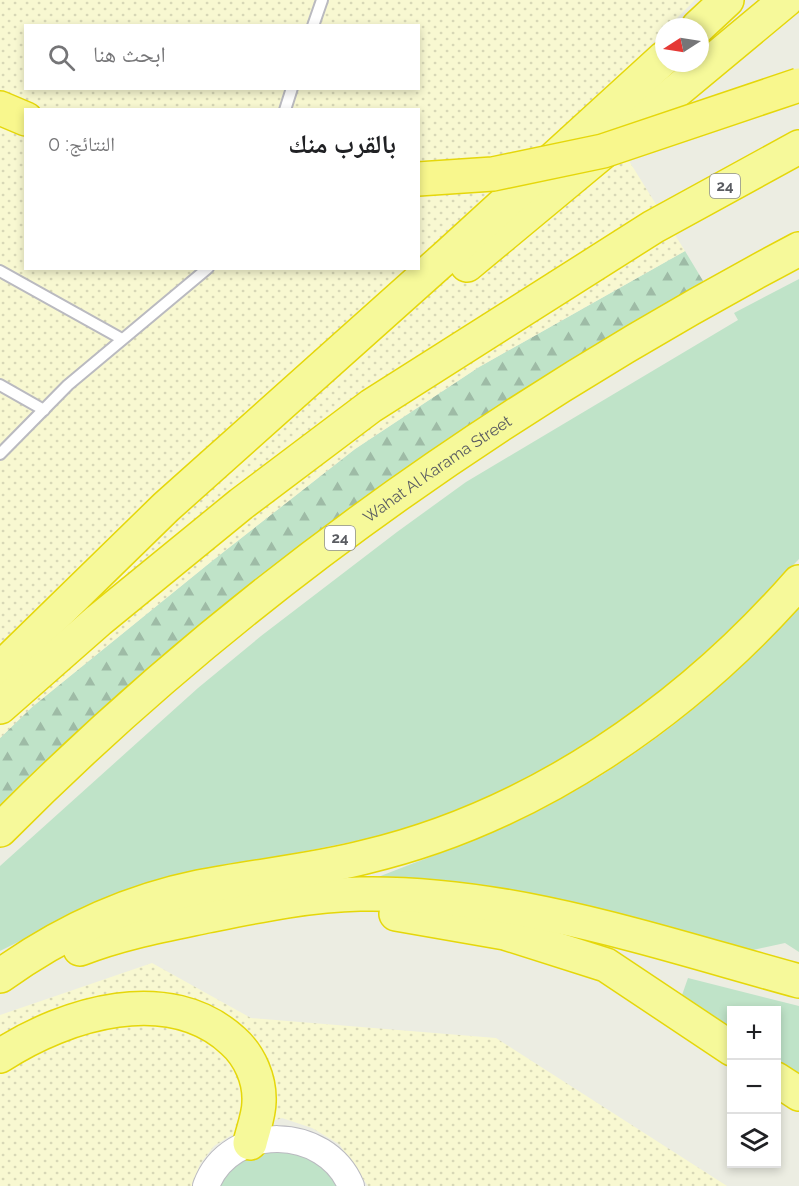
<!DOCTYPE html>
<html lang="ar">
<meta charset="utf-8">
<style>
body{margin:0;font-family:Raleway,"Noto Naskh Arabic",sans-serif;background:#f6f6f6;color:#202124;direction:rtl}
.controls{position:absolute;right:18px;bottom:18px;display:grid;overflow:hidden;border-radius:0px;box-shadow:0 3px 9px #0003}
.controls button{width:54px;height:54px;display:grid;place-items:center;padding:0;border:0;border-bottom:2px solid #e0e0e0;background:#fff;color:#202124;font:30px sans-serif}
.compass{position:absolute;left:655px;top:18px;width:54px;height:54px;border-radius:50%;background:#fff;box-shadow:0 3px 9px #0003;rotate:258deg}
.list{margin:0;padding:0;list-style:none}
h2{display:flex;justify-content:space-between;align-items:center;height:78px;margin:0;padding:0 24px;font-size:26px}
h2 small{font-size:20px;font-weight:400;color:#757577}
.icon{flex:none;width:33px;height:33px;fill:none;stroke:currentColor;stroke-width:2;stroke-linecap:round;stroke-linejoin:round}
.map{position:relative;flex:none;width:799px;height:1186px;overflow:hidden;direction:ltr}
.search{position:absolute;background:#fff;box-shadow:0 3px 9px #0003;left:24px;top:24px;width:396px;height:66px;display:flex;align-items:center;gap:15px;box-sizing:border-box;padding:0 21px;border-radius:0px;color:#757577;font-size:22px}
.panel{position:absolute;background:#fff;box-shadow:0 3px 9px #0003;left:24px;top:108px;width:396px;height:162px;border-radius:0px;direction:rtl}
.map>svg:first-child{display:block}
.grass{fill:#bfe3c8}
.forest{fill:url(#forest-firs)}
.sand{fill:url(#sand-dots);fill-rule:evenodd}
.lines{fill:none;stroke-linecap:round;stroke-linejoin:round}
.service-casing{stroke:#babac0;stroke-width:14}
.tertiary-casing{stroke:#babac0;stroke-width:28}
.trunk-casing{stroke:#e5d70a;stroke-width:36}
.motorway-casing{stroke:#e5d70a;stroke-width:36}
.service{stroke:#fff;stroke-width:10}
.tertiary{stroke:#fff;stroke-width:26}
.trunk{stroke:#f6f99a;stroke-width:33}
.motorway{stroke:#f8f78d;stroke-width:33}
.motorway-bridge-casing{stroke:#e5d70a;stroke-width:36;stroke-linecap:butt}
.motorway-bridge{stroke:#f8f78d;stroke-width:33}
.labels{text-anchor:middle;stroke-width:4.5;stroke-linejoin:round;paint-order:stroke}
.shield{fill:#fff;stroke:#8c8d91;stroke-width:1.5}
.shield-label{font-size:15px;font-weight:bold;fill:#5a5c62}
.street-label{font-size:16px;fill:#5a5c62;stroke:#fff}
</style>
<div class="map">
<svg width="799" height="1186" viewBox="0 0 799 1186">
<defs>
<pattern id="forest-firs" width="22" height="20" patternUnits="userSpaceOnUse" patternTransform="scale(1.5)"><rect width="22" height="20" fill="#bfe3c8"/><path d="M5 1l3.5 6h-7zM16 11l3.5 6h-7z" fill="#9ebba6"/></pattern>
<pattern id="sand-dots" width="8" height="8" patternUnits="userSpaceOnUse" patternTransform="scale(1.5)"><rect width="8" height="8" fill="#f8f8d1"/><path d="M2 2h.1M6 6h.1" fill="none" stroke="#d7d7b6" stroke-width="1.8" stroke-linecap="round"/></pattern>
</defs>
<rect width="100%" height="100%" fill="#ecede2"/>
<g class="grass">
<polygon points="799,279 799,559 741,619 660,693 594,743 481,804 396,833 266,859 68,917 0,951 0,866 198,688 261,636 397,532 466,482 738,320 734,313"/>
<path d="M799,606V952L785,943L753,950C630,918 507,877 378,877C424,859 470,843 514,823C624,771 719,697 799,606Z"/>
<polygon points="688,978 799,1006 799,1074 777,1059 776,1010 732,1010 731,1028 682,995"/>
<polygon points="269,1147 314,1156 340,1186 215,1186 228,1168"/>
</g>
<polygon class="forest" points="685,251 714,299 422,469 0,810 0,738 32,707 212,561 355,449 479,367"/>
<g class="sand">
<path d="M0,0H695L668,27H664V31L593,103L685,251L479,367L355,449L212,561L32,707L0,738ZM26,26H418V88H26ZM26,110H418V268H26Z"/>
<polygon points="152,963 251,1018 496,1038 727,1186 368,1186 339,1144 312,1128 282,1118 230,1136 214,1146 200,1164 192,1186 0,1186 0,1015"/>
</g>
<g class="lines">
<defs>
<g id="service">
<polyline points="313,26 322,0"/>
<polyline points="285,110 292,88"/>
<polyline points="0,271 122,339"/>
<polyline points="0,385 44,410"/>
<polyline points="0,454 68,385 208,268"/>
</g>
<path id="tertiary" d="M206,1186C230,1122 326,1125 351,1186"/>
<g id="trunk">
<polyline points="698,27 727,0"/>
<polyline points="467,265 786,0"/>
<polyline points="0,669 166,507 448,255 664,58"/>
<polyline points="0,707 99,620 241,504 371,406 653,227 799,147"/>
<path id="s1" d="M0,830C233,595 508,403 799,249"/>
<polyline points="396,914 505,933 606,965 732,1049"/>
<path d="M80,949C121,933 164,925 207,916C257,906 309,895 360,894C509,891 656,942 799,981"/>
<path d="M0,976C60,933 126,902 199,887C254,876 311,871 365,857C534,817 686,711 799,582"/>
<path d="M0,1056C66,1013 169,982 233,1041C250,1056 260,1080 259,1102C259,1115 253,1130 250,1143"/>
<polyline points="776,1079 799,1094"/>
</g>
<polyline id="motorway" points="0,108 26,119"/>
</defs>
<use href="#service" class="service-casing"/>
<use href="#tertiary" class="tertiary-casing"/>
<use href="#trunk" class="trunk-casing"/>
<use href="#motorway" class="motorway-casing"/>
<use href="#service" class="service"/>
<use href="#tertiary" class="tertiary"/>
<use href="#trunk" class="trunk"/>
<use href="#motorway" class="motorway"/>
<defs>
<polyline id="motorway-bridge" points="418,179 493,174 603,151 799,85"/>
</defs>
<use href="#motorway-bridge" class="motorway-bridge-casing"/>
<use href="#motorway-bridge" class="motorway-bridge"/>
</g>
<g class="labels">
<g class="shield">
<rect x="710" y="174" width="30" height="24" rx="4.5"/>
<rect x="325" y="526" width="30" height="24" rx="4.5"/>
</g>
<g class="shield-label">
<text x="725" y="191">24</text>
<text x="340" y="543">24</text>
</g>
<g class="street-label">
<text dy="6" stroke="none"><textPath href="#s1" startOffset="568">Wahat Al Karama Street</textPath></text>
</g>
</g>
</svg>
<div class="controls">
<button>+</button>
<button>−</button>
<button><svg class="icon" aria-label="layers" viewBox="0 0 24 24"><path d="M12 4l9 5-9 5-9-5zM3 14l9 5 9-5"/></svg></button>
</div>
<svg class="compass" viewBox="-18 -18 36 36"><path d="M0-13l5 13h-10z" fill="#e53935"/><path d="M0 13l5-13h-10z" fill="#757577"/></svg>
<div class="search"><svg class="icon" aria-label="search" viewBox="0 0 24 24"><circle cx="10" cy="10" r="6"/><path d="M15 15l6 6"/></svg>ابحث هنا</div>
<section class="panel">
<h2>بالقرب منك<small>النتائج: 0</small></h2>
<ul class="list">
</ul>
</section>
</div>
